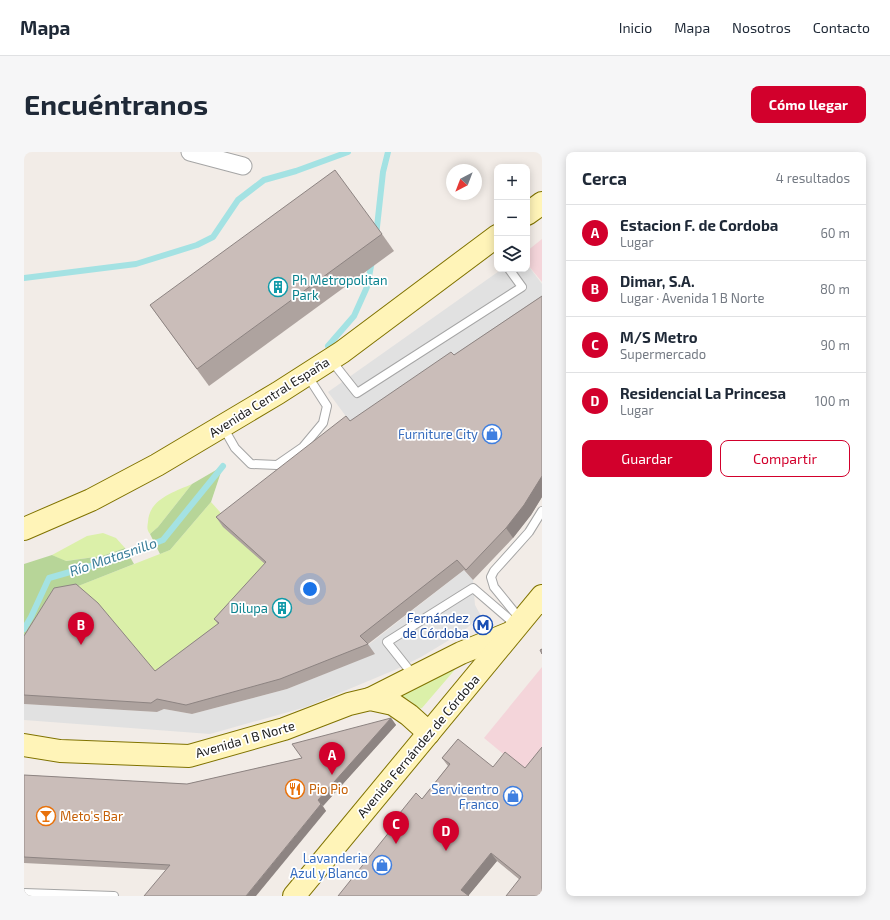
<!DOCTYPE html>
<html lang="es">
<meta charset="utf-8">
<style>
body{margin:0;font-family:"Exo 2",sans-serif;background:#f6f6f7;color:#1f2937}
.controls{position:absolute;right:12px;top:12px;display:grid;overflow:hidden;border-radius:8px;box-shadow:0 2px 10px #0003}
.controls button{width:36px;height:36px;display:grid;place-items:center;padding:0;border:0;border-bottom:1px solid #e0e1e3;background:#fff;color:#1f2937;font:20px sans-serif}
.compass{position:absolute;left:422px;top:12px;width:36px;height:36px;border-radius:50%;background:#fff;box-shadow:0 2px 10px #0003;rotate:222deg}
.you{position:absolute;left:286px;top:437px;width:14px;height:14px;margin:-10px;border:3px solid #fff;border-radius:50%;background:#1a73e8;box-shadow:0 0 0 6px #1a73e833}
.badge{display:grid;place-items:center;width:26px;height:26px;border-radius:50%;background:#d2002c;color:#fff;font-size:13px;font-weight:700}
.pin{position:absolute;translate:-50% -33px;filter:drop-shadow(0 1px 2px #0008)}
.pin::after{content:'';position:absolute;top:21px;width:14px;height:12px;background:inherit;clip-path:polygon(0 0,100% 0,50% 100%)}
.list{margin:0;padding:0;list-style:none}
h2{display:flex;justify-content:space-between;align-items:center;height:52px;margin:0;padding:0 16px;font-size:17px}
h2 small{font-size:13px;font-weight:400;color:#747a83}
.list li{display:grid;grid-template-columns:26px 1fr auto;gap:12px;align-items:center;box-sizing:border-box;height:56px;padding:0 16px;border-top:1px solid #e0e1e3}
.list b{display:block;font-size:15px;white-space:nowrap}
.list p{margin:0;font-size:13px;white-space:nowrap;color:#747a83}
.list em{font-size:13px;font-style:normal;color:#747a83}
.actions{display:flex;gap:8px;padding:12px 16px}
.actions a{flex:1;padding:9px 0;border:1px solid #d2002c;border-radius:8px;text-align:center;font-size:14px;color:#d2002c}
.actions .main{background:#d2002c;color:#fff}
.icon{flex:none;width:22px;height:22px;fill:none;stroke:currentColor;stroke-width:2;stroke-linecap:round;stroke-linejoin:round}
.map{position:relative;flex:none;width:518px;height:744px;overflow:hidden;border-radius:8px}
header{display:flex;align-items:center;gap:24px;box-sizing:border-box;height:56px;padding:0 20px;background:#fff;border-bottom:1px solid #e0e1e3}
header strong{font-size:19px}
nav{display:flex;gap:22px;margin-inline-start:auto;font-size:14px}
.intro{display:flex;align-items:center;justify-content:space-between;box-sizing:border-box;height:96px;padding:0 24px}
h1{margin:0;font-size:28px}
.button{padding:10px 18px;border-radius:8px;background:#d2002c;color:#fff;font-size:14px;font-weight:700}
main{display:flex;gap:24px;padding:0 24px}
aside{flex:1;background:#fff;border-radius:8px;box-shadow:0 2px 10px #0003}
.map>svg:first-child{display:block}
.commercial{fill:#f4d5da}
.grass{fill:#dbf0a9}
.forest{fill:#b7d598}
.parking{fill:#e1e1e1}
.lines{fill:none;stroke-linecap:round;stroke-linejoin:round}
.stream{stroke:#a4e2e3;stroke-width:6}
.lane-casing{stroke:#a5a5a5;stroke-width:10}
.street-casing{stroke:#a5a5a5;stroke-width:19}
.secondary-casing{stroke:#807300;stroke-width:24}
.lane{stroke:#fff;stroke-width:8}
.street{stroke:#fff;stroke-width:17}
.secondary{stroke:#fff4b8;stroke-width:22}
.wall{fill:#aea39f}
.shaded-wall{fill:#8d8482}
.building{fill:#cabdb9;stroke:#8d8482}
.labels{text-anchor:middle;stroke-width:3.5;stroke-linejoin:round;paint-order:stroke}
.culture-label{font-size:13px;fill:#0d838f;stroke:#fff;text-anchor:start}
.street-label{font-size:13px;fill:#212121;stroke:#fff}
.shop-label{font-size:13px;fill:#366cbe;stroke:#fff;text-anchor:end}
.transit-label{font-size:13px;fill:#164399;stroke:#fff;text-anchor:end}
.food-label{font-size:13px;fill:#c56008;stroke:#fff;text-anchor:start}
.water-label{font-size:14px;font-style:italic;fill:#397d98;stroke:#fff}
</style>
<header>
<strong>Mapa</strong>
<nav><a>Inicio</a><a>Mapa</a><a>Nosotros</a><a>Contacto</a></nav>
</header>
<div class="intro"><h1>Encuéntranos</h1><a class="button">Cómo llegar</a></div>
<main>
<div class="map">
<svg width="518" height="744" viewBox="0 0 518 744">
<rect width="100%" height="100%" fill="#f2ece7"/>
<g class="commercial">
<polygon points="518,87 518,130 503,112 503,99"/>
<polygon points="518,515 518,634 460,586"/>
</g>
<g class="grass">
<path d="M168,332L134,375L126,382C123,378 123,376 124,370C125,347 150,340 168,332Z"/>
<polygon points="187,350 249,419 137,529 54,434 146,398"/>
<polygon points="79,381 92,386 101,396 78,404 41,409 28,403 63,384"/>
<path d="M434,514L398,556L395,557C388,549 382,545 372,543Z"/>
</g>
<g class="forest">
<polygon points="199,314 187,350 146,398 136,402 126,382 134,375 168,332"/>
<polygon points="101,396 110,412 39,440 0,504 0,412 28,403 42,409 78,404"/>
</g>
<g class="parking">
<polygon points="503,112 518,132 518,157 335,282 304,240 478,117 503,117"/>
<polygon points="440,418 449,428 451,453 457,464 437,481 397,505 373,517 282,555 186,582 0,568 0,552 133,560 140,557 168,562 263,537 350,502 343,494"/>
</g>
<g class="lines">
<g class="stream">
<polyline points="352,84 359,20 364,0"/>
<polyline points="0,126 112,112 173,93 189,85 214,48 240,28 272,19 324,0"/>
<polyline points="304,194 330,164 343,135 348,109"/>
<polyline points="0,477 7,465 25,426 88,408 139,388 199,314"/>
</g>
<defs>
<g id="lane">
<polyline points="307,208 333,241 498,135 485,117"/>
<polyline points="199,275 211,296 227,312 253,313 279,295 299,271 303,254 283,223"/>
<polyline points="496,467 470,435 467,425 470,419 505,380 518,359"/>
<polyline points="390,524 363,490 449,436 492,473"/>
<polyline points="0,741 90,744"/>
</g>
<polyline id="street" points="166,0 219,14"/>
<g id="secondary">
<polyline points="503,62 518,51"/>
<polyline points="0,377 67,348 133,313 254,241 318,200 473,84"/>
<polyline points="346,547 437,501 486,481"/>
<polyline points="0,593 36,599 165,604 260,577 325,552 346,547 369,552 385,563 405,581"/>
<polyline points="270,744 518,444"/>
</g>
</defs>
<use href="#lane" class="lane-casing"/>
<use href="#street" class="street-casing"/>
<use href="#secondary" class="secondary-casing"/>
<use href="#lane" class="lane"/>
<use href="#street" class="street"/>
<use href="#secondary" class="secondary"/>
</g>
<g class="wall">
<polygon points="358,82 370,99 185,234 126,153"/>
<polygon points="518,144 518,345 507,363 489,386 449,428 440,418 344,492 351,502 263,537 168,562 140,557 133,560 0,552 0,484 131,519 194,472 190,467 241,412 199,375 192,365 326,269 430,203"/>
<polygon points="367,566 372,573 299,654 302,659 141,718 0,711 0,623 163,632 278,606"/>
<polygon points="434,587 518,744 496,728 473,709 444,744 365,680 363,677 398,647 424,614 418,606"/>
</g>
<g class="shaded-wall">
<polygon points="518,324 518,345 507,363 489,386 482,376"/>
<polygon points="367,566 372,573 299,654 294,648"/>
<polygon points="297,652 302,659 232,744 222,744"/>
<polygon points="467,701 473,709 444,744 437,738"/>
</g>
<g class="building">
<polygon points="311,18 358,82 173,217 126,153"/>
<polygon points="518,144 518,324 500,353 482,376 442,418 433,408 336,484 344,492 256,527 162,553 133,547 127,551 0,543 0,484 30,436 52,432 74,451 131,519 195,471 190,467 242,410 192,365 322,264 326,269 427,200 430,203"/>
<polygon points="518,497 518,502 516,498"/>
<polygon points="367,566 294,648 297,652 222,744 120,744 146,713 0,705 0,623 163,632 278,606 268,592"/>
<polygon points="434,587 469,615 481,600 501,616 518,595 518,744 482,744 497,725 467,701 437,738 445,744 314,744 366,679 363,677 392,641 398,647 426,612 418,606"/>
</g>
<defs>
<symbol id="building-ring" viewBox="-11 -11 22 22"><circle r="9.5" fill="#fff" stroke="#0f9aa8" stroke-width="1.5"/><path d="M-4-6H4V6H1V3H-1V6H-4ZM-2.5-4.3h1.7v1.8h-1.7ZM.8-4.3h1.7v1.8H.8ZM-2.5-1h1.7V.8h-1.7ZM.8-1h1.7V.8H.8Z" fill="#0f9aa8"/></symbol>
<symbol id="shop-ring" viewBox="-11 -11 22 22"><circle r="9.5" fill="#fff" stroke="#3f7fe0" stroke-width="1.5"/><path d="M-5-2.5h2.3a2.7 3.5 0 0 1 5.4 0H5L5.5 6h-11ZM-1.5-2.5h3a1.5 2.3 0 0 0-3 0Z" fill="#3f7fe0"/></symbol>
<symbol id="metro-ring" viewBox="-11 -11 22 22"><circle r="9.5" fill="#fff" stroke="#1a4fb4" stroke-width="1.5"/><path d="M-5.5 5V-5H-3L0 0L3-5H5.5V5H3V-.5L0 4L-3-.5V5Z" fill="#1a4fb4"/></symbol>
<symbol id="restaurant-ring" viewBox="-11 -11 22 22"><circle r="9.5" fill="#fff" stroke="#e8710a" stroke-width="1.5"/><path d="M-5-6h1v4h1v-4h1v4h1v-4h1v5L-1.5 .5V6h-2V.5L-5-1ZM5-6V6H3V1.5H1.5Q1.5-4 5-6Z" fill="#e8710a"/></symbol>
<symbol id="bar-ring" viewBox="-11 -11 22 22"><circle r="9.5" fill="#fff" stroke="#e8710a" stroke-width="1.5"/><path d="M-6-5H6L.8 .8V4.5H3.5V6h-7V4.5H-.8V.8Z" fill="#e8710a"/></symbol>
</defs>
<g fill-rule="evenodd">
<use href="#building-ring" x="243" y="124" width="22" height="22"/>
<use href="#shop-ring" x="457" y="271" width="22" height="22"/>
<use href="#building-ring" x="247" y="445" width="22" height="22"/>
<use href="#metro-ring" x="448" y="462" width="22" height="22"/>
<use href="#restaurant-ring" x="260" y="626" width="22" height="22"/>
<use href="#shop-ring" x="478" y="633" width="22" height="22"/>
<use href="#bar-ring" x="11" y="653" width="22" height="22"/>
<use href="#shop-ring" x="347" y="702" width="22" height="22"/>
</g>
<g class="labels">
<g class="culture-label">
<text x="268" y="133">Ph Metropolitan<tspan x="268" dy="15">Park</tspan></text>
<text x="244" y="461" text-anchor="end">Dilupa</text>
</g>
<g class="street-label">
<text transform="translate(245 245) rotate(-32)" y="5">Avenida Central España</text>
<text transform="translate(221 587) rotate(-16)" y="5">Avenida 1 B Norte</text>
<text transform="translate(394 594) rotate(-50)" y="5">Avenida Fernández de Córdoba</text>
</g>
<g class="shop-label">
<text x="454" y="287">Furniture City</text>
<text x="475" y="642">Servicentro<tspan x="475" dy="15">Franco</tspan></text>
<text x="344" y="711">Lavanderia<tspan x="344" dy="15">Azul y Blanco</tspan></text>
</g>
<g class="transit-label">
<text x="445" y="471">Fernández<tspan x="445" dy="15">de Córdoba</tspan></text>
</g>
<g class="food-label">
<text x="285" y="642">Pio Pio</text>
<text x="36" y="669">Meto's Bar</text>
</g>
<g class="water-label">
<text transform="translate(89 405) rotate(-19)" y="5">Río Matasnillo</text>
</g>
</g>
</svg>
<div class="controls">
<button>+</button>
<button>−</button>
<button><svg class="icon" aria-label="layers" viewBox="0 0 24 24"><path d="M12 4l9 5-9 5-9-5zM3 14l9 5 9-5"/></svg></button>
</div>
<svg class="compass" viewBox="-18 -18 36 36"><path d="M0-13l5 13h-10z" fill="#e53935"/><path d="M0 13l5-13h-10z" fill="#747a83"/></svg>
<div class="you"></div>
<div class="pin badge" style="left:308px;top:623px">A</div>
<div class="pin badge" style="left:57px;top:493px">B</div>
<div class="pin badge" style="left:372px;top:692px">C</div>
<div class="pin badge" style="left:422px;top:699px">D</div>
</div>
<aside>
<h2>Cerca<small>4 resultados</small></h2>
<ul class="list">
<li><span class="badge">A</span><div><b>Estacion F. de Cordoba</b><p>Lugar</p></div><em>60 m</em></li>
<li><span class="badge">B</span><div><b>Dimar, S.A.</b><p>Lugar · Avenida 1 B Norte</p></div><em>80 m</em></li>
<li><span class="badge">C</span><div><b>M/S Metro</b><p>Supermercado</p></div><em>90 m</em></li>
<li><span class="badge">D</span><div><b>Residencial La Princesa</b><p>Lugar</p></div><em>100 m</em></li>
</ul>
<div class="actions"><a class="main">Guardar</a><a>Compartir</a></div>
</aside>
</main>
